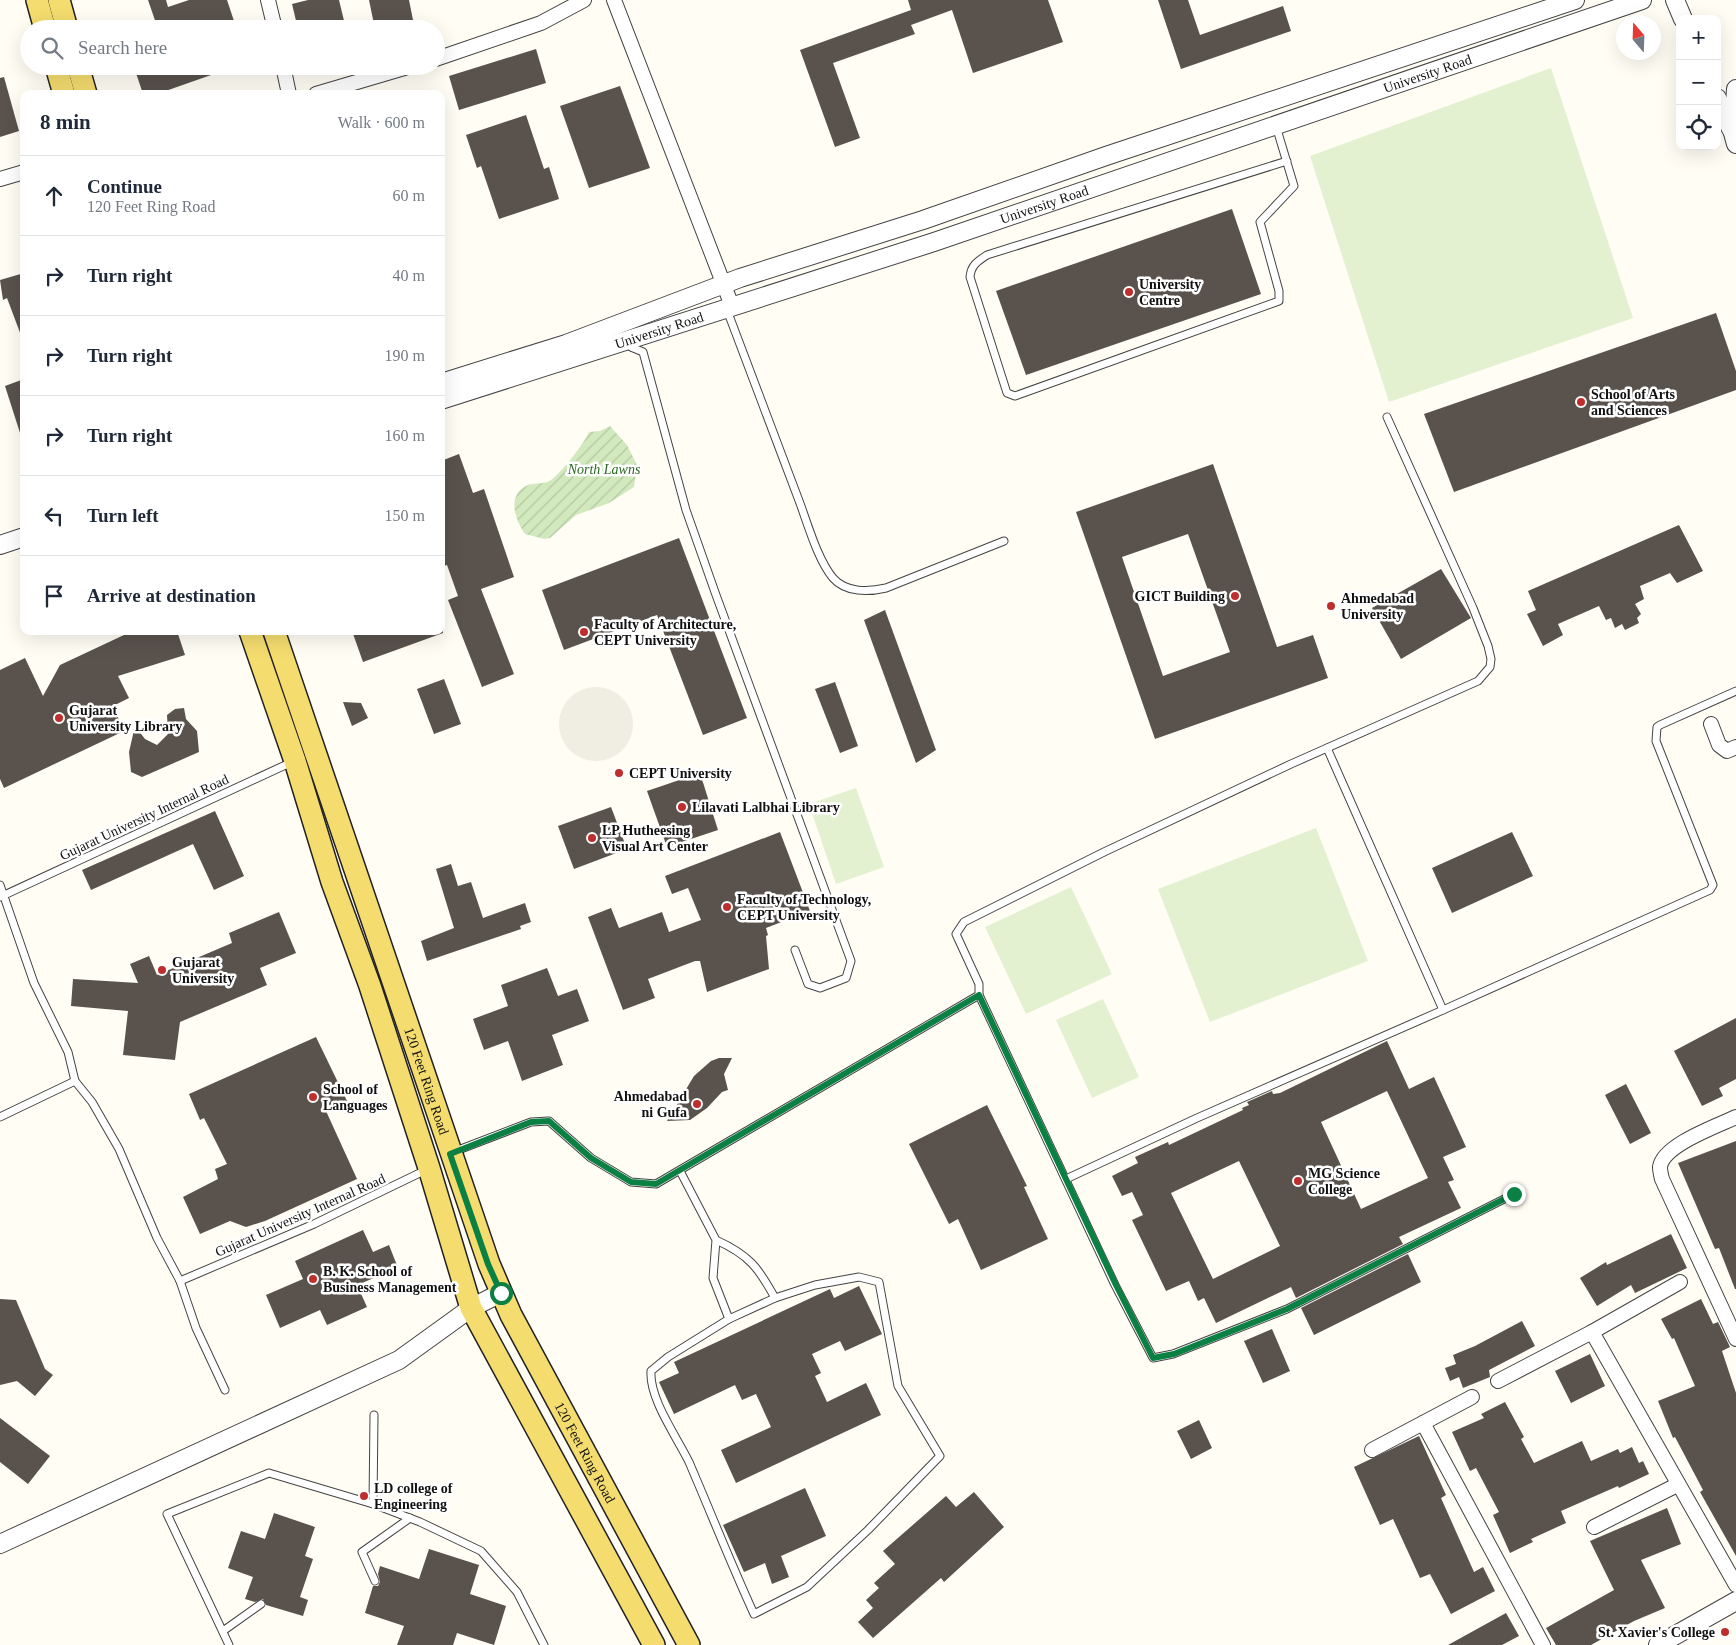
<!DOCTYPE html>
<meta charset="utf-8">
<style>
body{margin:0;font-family:"Times New Roman",serif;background:#f6f6f7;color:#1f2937}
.controls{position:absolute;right:15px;top:15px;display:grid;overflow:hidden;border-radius:10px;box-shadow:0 5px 20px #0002}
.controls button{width:45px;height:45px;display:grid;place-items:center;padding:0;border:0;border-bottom:1px solid #e0e1e3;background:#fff;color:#1f2937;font:25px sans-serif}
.compass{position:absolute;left:1616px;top:15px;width:45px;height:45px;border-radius:50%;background:#fff;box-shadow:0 5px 20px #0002;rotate:341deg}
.stop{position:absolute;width:15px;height:15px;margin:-11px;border:4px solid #0b8043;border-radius:50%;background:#fff}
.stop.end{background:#0b8043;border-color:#fff;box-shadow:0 1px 5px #0008}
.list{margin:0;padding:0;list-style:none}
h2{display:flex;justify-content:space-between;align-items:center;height:65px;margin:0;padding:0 20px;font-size:21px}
h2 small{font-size:16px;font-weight:400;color:#747a83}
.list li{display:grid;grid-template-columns:32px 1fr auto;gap:15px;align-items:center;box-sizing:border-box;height:80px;padding:0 20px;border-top:1px solid #e0e1e3}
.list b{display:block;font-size:19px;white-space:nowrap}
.list p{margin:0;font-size:16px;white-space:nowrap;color:#747a83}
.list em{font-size:16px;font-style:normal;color:#747a83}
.icon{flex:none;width:28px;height:28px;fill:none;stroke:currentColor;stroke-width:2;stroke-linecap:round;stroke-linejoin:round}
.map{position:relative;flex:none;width:1736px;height:1645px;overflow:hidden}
.search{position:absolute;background:#fff;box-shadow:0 5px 20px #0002;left:20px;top:20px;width:425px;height:55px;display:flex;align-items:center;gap:12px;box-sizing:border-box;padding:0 18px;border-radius:28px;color:#747a83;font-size:19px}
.panel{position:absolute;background:#fff;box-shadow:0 5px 20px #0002;left:20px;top:90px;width:425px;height:545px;border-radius:10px}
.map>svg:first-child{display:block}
.garden{fill:url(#garden-furrows)}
.pitch{fill:#e3f1d0}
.plaza{fill:#f0ede2}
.building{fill:#59524d;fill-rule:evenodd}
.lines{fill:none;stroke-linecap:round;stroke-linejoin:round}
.service-casing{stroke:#444;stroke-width:9}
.minor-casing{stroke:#444;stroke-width:16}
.tertiary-casing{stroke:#444;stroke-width:20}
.primary-casing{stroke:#222;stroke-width:24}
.service{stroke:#fff;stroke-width:7}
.minor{stroke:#fff;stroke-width:14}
.tertiary{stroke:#fff;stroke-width:18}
.primary{stroke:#f4dc6f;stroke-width:21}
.route{stroke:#0b8043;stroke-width:6}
.poi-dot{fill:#be2e2c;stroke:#fff;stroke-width:2}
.labels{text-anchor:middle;stroke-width:5;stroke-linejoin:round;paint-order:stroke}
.street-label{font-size:14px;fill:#111;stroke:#fff}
.poi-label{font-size:14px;font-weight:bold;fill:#111;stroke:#fff;text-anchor:start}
.park-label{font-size:14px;font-style:italic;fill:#2b6822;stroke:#fff}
</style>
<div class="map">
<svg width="1736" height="1645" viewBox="0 0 1736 1645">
<defs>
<pattern id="garden-furrows" width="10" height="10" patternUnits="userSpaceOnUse" patternTransform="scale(1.25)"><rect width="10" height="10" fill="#d2e9be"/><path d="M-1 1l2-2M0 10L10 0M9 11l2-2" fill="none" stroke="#b3c7a2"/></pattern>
</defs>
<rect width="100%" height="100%" fill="#fffdf4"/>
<path class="garden" d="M610,426L627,445L637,465L634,487L609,503L576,515L550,538L544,539L525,534C515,520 506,494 528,485C536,482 544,485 551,480C561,473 584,444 589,432L600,431Z"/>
<g class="pitch">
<polygon points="1551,68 1633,318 1389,402 1310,156"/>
<polygon points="856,788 884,867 836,884 809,804"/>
<polygon points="1316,828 1368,961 1210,1022 1158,889"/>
<polygon points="1071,887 1112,974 1026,1014 985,927"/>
<polygon points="1103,999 1139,1077 1092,1098 1056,1020"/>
</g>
<circle class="plaza" cx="596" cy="724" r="37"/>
<g class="building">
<polygon points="148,0 166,0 168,7 189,0 227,0 234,21 213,29 199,29 196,20 168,29 158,29"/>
<polygon points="308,0 339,0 346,29 298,29 292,4"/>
<polygon points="369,0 409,0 414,25 399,29 375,29"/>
<polygon points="908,0 1048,0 1063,42 973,73 952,10 911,25 915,34 833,63 860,138 835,147 800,50 911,10"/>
<polygon points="1158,0 1188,0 1200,35 1283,6 1291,31 1181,69"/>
<polygon points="536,49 546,83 459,110 449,76"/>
<polygon points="156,66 230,66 231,68 157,94 143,94 136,73"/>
<polygon points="4,77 19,131 0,137 0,78"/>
<polygon points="620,86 650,168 589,188 560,106"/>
<polygon points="526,115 544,169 549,167 559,199 499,219 481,166 477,168 466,135"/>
<polygon points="1232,209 1261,294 1026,375 996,291"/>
<polygon points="24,273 24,338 22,338 7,298 3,300 0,280"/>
<polygon points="1716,313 1736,371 1736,390 1454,492 1424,414"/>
<polygon points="24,379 24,436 21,436 5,386"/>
<polygon points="459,454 473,493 484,489 514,577 481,589 514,674 482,687 448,600 458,596 447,565 441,567 441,461"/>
<path d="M1213,464L1277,647L1313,635L1328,678L1155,739L1076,512ZM1188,534L1230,652L1163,676L1122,557Z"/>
<polygon points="1679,525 1703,571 1677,583 1670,573 1640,586 1644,599 1635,604 1641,614 1637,618 1639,623 1625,630 1622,624 1615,628 1611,618 1606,620 1599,606 1558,624 1563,635 1543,646 1527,614 1536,610 1528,591"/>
<polygon points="679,538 747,718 703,735 657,615 564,650 542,590"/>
<polygon points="1441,569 1471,618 1401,659 1372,608"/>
<polygon points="885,610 936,750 916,763 864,620"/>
<polygon points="123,631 177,631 185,655 118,676 129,698 113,706 124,731 4,788 0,779 0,670 25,658 43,696 60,665 124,635"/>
<polygon points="352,631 443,631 443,633 363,662"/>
<polygon points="444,679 461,724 434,734 417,689"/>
<polygon points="835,682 858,746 840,753 815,689"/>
<polygon points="343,702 361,703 368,718 352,726"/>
<polygon points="184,708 186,719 197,731 199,752 142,777 131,772 129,752 135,726 145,739 157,745 168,734 167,715 175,709"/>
<polygon points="700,773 718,830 667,847 647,791"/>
<polygon points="611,807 627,849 574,869 558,826"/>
<polygon points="215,811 244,876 214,890 193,844 91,890 82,870"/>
<polygon points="780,832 810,911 766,928 768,935 766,936 769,969 707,992 700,961 695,961 648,979 655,998 623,1010 588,917 611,908 619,928 662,912 669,932 701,920 688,888 672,894 665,876"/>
<polygon points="1512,832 1533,876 1452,913 1432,868"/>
<polygon points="451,864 458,886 471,882 483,918 525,903 531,922 520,926 521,929 427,961 421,941 454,928 436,869"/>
<polygon points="279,912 296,953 260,968 267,985 180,1022 175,1060 123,1055 128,1011 71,1006 73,979 138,983 130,964 149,956 157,975 232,943 229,933"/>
<polygon points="547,968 558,996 577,989 589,1021 552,1035 563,1065 522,1081 508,1041 484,1050 473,1019 508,1006 501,985"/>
<polygon points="1736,1018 1736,1079 1719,1088 1723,1096 1702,1106 1674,1051"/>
<polygon points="316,1037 347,1101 326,1111 357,1179 265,1221 246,1227 230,1221 200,1234 183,1197 218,1179 215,1169 227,1164 204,1118 200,1120 189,1094"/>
<path d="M1387,1041L1409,1089L1434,1077L1466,1147L1443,1157L1454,1180L1448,1182L1461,1208L1399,1237L1403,1244L1296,1298L1291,1287L1216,1323L1204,1298L1198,1301L1189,1281L1166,1291L1132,1220L1143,1215L1132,1192L1122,1196L1112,1176L1138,1163L1135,1157L1168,1142L1169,1145L1243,1110L1242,1108L1249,1105L1247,1102L1272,1091L1273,1094L1280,1093ZM1387,1091L1428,1178L1361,1209L1321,1122ZM1239,1161L1280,1246L1213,1279L1171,1193Z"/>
<polygon points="719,1058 732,1058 724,1074 728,1090 722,1092 707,1108 690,1120 667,1121 694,1076 711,1061"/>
<polygon points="1626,1084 1651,1133 1630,1144 1605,1095"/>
<polygon points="987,1105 1027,1186 1024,1187 1048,1239 981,1270 958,1219 949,1224 909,1144"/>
<polygon points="1736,1141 1736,1289 1735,1289 1719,1248 1715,1249 1678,1163"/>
<polygon points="363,1230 373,1252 389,1245 398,1268 357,1285 367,1307 327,1325 320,1310 280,1328 266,1295 303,1279 295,1261"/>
<polygon points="1671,1234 1687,1268 1635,1293 1631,1285 1597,1306 1580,1278 1606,1262 1607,1265"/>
<polygon points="1408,1254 1421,1282 1314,1335 1301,1308"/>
<polygon points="859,1286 882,1334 845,1351 840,1341 812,1354 821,1373 815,1376 827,1402 866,1383 881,1415 736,1483 721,1450 771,1427 756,1394 742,1400 735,1385 674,1414 659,1382 679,1373 674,1362 830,1289 834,1298"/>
<polygon points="0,1299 16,1300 45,1369 53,1375 35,1396 17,1381 0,1385"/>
<polygon points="1701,1299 1713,1324 1718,1322 1730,1347 1722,1351 1736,1393 1736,1556 1700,1492 1703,1490 1675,1437 1673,1438 1658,1401 1695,1386 1674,1338 1672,1339 1661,1319"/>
<polygon points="1522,1321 1535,1346 1489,1370 1490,1377 1463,1388 1459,1377 1450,1381 1445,1368 1456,1364 1453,1355 1475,1346"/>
<polygon points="1272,1329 1290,1371 1263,1383 1244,1341"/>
<polygon points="1590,1354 1605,1386 1571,1403 1555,1371"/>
<polygon points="1505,1402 1524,1437 1521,1439 1534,1463 1582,1441 1591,1461 1618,1449 1620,1453 1632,1447 1639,1463 1643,1461 1649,1474 1619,1488 1618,1486 1561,1511 1566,1523 1531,1539 1533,1542 1510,1553 1493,1515 1499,1512 1476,1468 1470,1471 1452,1432 1484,1418 1481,1414"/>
<polygon points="0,1418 50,1456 28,1484 0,1462"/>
<polygon points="1199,1420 1212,1448 1191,1459 1177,1431"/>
<polygon points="1419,1436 1446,1495 1441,1498 1474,1572 1483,1567 1495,1591 1451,1614 1430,1574 1420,1578 1393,1519 1380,1525 1354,1467"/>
<polygon points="805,1488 826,1536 781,1556 789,1577 772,1584 765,1563 744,1572 723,1525"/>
<polygon points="974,1492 1004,1527 944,1582 941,1578 873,1638 858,1622 873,1608 866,1600 879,1588 874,1583 895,1564 883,1551 946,1496 956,1507"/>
<polygon points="1667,1508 1681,1544 1641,1560 1665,1608 1634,1621 1591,1645 1556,1645 1546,1628 1614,1590 1590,1541"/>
<polygon points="274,1513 315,1527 305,1556 313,1559 300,1597 308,1600 303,1616 266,1605 263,1599 255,1602 245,1599 253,1577 228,1568 241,1531 265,1539"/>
<polygon points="429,1549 479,1565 470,1594 506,1606 494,1645 457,1633 453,1645 397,1645 404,1626 365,1613 373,1586 378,1586 380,1582 378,1574 380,1566 419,1579"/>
<polygon points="1506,1613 1519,1636 1502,1645 1448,1645"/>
</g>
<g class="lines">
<defs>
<g id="service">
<path d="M1276,126L1294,186L1260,222L1279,291V301L1015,396L1007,393L970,277C971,265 978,261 987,255L1287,161"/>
<path d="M727,310C751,373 774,435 798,498C807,521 817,559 833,578C846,593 869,592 886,588L1004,541"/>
<polyline points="629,341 631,347 643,352 686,510 716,595 851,961 846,978 820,988 808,984 795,950"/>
<polyline points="1327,748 1443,1010 1710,890 1713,885 1656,741 1657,727 1660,725 1736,691"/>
<polyline points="0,885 34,983 68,1052 75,1081 92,1102 119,1149 157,1238 180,1281 196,1328 225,1390"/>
<polyline points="0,897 292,762"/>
<polyline points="979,995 1115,1285 1153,1358 1173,1354 1287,1309 1514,1194"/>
<polyline points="0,1117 75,1081"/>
<polyline points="453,1152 531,1122 549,1121 591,1158 631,1182 656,1184 979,995 979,984 956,934 964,922 1104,852 1291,764 1478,681 1490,667 1491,659 1488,646 1473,608 1387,417"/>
<path d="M680,1171L716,1240L713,1278L729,1319L668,1357L651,1371C649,1399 677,1437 689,1462C711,1513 731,1564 754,1614L807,1587L868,1530L940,1456L898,1386L879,1282L859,1277L815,1285L775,1298C758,1267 749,1255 716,1240"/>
<polyline points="1066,1179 1197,1118 1443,1010"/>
<polyline points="180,1281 314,1224 428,1169"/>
<polyline points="729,1319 775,1298"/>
<polyline points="373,1504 420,1522 481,1551 517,1592 544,1645"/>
<polyline points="375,1581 362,1552 410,1518"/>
<polyline points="223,1631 261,1604"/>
<polyline points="229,1645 167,1514 269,1473 373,1504 374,1415"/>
</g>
<g id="minor">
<polyline points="268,0 275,29"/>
<polyline points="614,0 732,306"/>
<polyline points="436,59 541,23 584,0"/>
<polyline points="283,66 289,94"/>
<polyline points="316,94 411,66"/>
<polyline points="0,179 24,172"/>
<polyline points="1711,724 1719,745 1727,751 1736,747"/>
<path d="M1736,1117C1717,1126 1663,1145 1660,1167C1660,1170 1661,1175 1662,1179L1736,1339"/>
<polyline points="1680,1282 1592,1332 1736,1585"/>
<polyline points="1498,1381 1592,1332"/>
<polyline points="1423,1423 1543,1645"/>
<polyline points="1372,1450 1472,1397"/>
<polyline points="1594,1527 1677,1485"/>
</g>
<g id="tertiary">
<polyline points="1675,0 1683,19"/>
<polyline points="1736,89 1733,133 1736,144"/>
<polyline points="1717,98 1731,129"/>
<polyline points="441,383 566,344 740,278 923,220 1106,156 1575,0"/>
<path id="s1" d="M441,400L934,242L1642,0"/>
<polyline points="0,545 24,537"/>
<polyline points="0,1544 399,1360 471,1308 501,1293"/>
<polyline points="1658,1645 1736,1601"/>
</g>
<g id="primary">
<polyline points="37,0 45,29"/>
<polyline points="59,0 67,29"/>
<polyline points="56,66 64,94"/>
<polyline points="78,66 86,94"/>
<polyline points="250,631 295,761 332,882 370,986 429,1168 471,1308 654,1645"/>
<path id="s2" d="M274,631L489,1264L511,1315L689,1645"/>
</g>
</defs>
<use href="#service" class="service-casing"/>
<use href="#minor" class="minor-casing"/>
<use href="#tertiary" class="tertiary-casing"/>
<use href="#primary" class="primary-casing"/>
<use href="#service" class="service"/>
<use href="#minor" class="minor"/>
<use href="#tertiary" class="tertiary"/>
<use href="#primary" class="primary"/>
</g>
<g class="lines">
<polyline class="route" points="501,1293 488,1264 450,1154 531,1122 549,1121 591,1158 631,1182 656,1184 979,995 1116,1285 1153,1358 1174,1354 1287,1309 1514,1194"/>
</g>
<g class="poi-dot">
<circle cx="1129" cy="292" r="5"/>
<circle cx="1581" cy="402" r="5"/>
<circle cx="1235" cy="596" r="5"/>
<circle cx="1331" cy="606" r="5"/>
<circle cx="584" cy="632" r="5"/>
<circle cx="59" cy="718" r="5"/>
<circle cx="619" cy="773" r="5"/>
<circle cx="682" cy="807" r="5"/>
<circle cx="592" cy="838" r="5"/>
<circle cx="727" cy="907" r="5"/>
<circle cx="162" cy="970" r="5"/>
<circle cx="313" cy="1097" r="5"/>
<circle cx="697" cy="1104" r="5"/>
<circle cx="1298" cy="1181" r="5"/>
<circle cx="313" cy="1279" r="5"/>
<circle cx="364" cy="1496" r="5"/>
<circle cx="1725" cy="1632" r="5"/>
</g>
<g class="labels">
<g class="street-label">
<text dy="5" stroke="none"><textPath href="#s1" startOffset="1039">University Road</textPath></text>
<text dy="5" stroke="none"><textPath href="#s1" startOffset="634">University Road</textPath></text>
<text dy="5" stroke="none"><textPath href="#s1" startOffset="229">University Road</textPath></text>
<text transform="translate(144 817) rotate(-25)" y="5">Gujarat University Internal Road</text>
<text dy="5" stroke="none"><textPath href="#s2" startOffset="475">120 Feet Ring Road</textPath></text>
<text transform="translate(300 1215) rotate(-24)" y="5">Gujarat University Internal Road</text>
<text dy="5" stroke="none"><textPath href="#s2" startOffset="880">120 Feet Ring Road</textPath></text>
</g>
<g class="poi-label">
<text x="1139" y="289">University<tspan x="1139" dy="16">Centre</tspan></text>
<text x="1591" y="399">School of Arts<tspan x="1591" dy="16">and Sciences</tspan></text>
<text x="1225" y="601" text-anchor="end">GICT Building</text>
<text x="1341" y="603">Ahmedabad<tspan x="1341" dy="16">University</tspan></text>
<text x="594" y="629">Faculty of Architecture,<tspan x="594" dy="16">CEPT University</tspan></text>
<text x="69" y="715">Gujarat<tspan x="69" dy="16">University Library</tspan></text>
<text x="629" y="778">CEPT University</text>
<text x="692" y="812">Lilavati Lalbhai Library</text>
<text x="602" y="835">LP Hutheesing<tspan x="602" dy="16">Visual Art Center</tspan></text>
<text x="737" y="904">Faculty of Technology,<tspan x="737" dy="16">CEPT University</tspan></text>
<text x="172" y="967">Gujarat<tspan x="172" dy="16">University</tspan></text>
<text x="323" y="1094">School of<tspan x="323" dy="16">Languages</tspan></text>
<text x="687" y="1101" text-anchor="end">Ahmedabad<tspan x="687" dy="16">ni Gufa</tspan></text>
<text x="1308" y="1178">MG Science<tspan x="1308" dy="16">College</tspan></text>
<text x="323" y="1276">B. K. School of<tspan x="323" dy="16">Business Management</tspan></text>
<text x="374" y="1493">LD college of<tspan x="374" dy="16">Engineering</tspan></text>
<text x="1715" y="1637" text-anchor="end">St. Xavier's College</text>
</g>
<g class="park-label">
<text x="604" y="474">North Lawns</text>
</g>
</g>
</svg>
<div class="controls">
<button>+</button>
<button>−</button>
<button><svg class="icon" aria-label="locate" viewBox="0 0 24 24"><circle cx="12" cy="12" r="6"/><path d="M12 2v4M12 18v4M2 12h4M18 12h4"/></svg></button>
</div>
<svg class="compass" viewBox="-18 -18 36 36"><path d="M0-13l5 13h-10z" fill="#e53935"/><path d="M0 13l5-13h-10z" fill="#747a83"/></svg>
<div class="stop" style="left:501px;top:1293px"></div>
<div class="stop end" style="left:1514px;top:1194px"></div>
<div class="search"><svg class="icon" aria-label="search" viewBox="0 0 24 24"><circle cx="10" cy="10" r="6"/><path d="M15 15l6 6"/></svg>Search here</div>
<section class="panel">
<h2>8 min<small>Walk · 600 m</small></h2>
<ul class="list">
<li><svg class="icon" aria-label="ahead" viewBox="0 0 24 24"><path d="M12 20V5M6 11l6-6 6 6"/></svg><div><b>Continue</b><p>120 Feet Ring Road</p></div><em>60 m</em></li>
<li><svg class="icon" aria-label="right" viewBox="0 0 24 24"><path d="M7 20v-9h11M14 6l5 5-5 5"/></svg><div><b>Turn right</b></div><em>40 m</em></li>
<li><svg class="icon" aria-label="right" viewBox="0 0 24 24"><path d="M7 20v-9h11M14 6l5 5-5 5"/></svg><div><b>Turn right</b></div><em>190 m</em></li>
<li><svg class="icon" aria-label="right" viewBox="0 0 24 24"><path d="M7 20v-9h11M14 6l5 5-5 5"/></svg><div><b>Turn right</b></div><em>160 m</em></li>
<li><svg class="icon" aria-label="left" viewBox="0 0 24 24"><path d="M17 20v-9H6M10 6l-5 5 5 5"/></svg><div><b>Turn left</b></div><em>150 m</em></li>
<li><svg class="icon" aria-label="arrive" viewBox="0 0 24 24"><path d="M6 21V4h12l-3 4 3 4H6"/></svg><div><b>Arrive at destination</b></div></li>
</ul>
</section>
</div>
